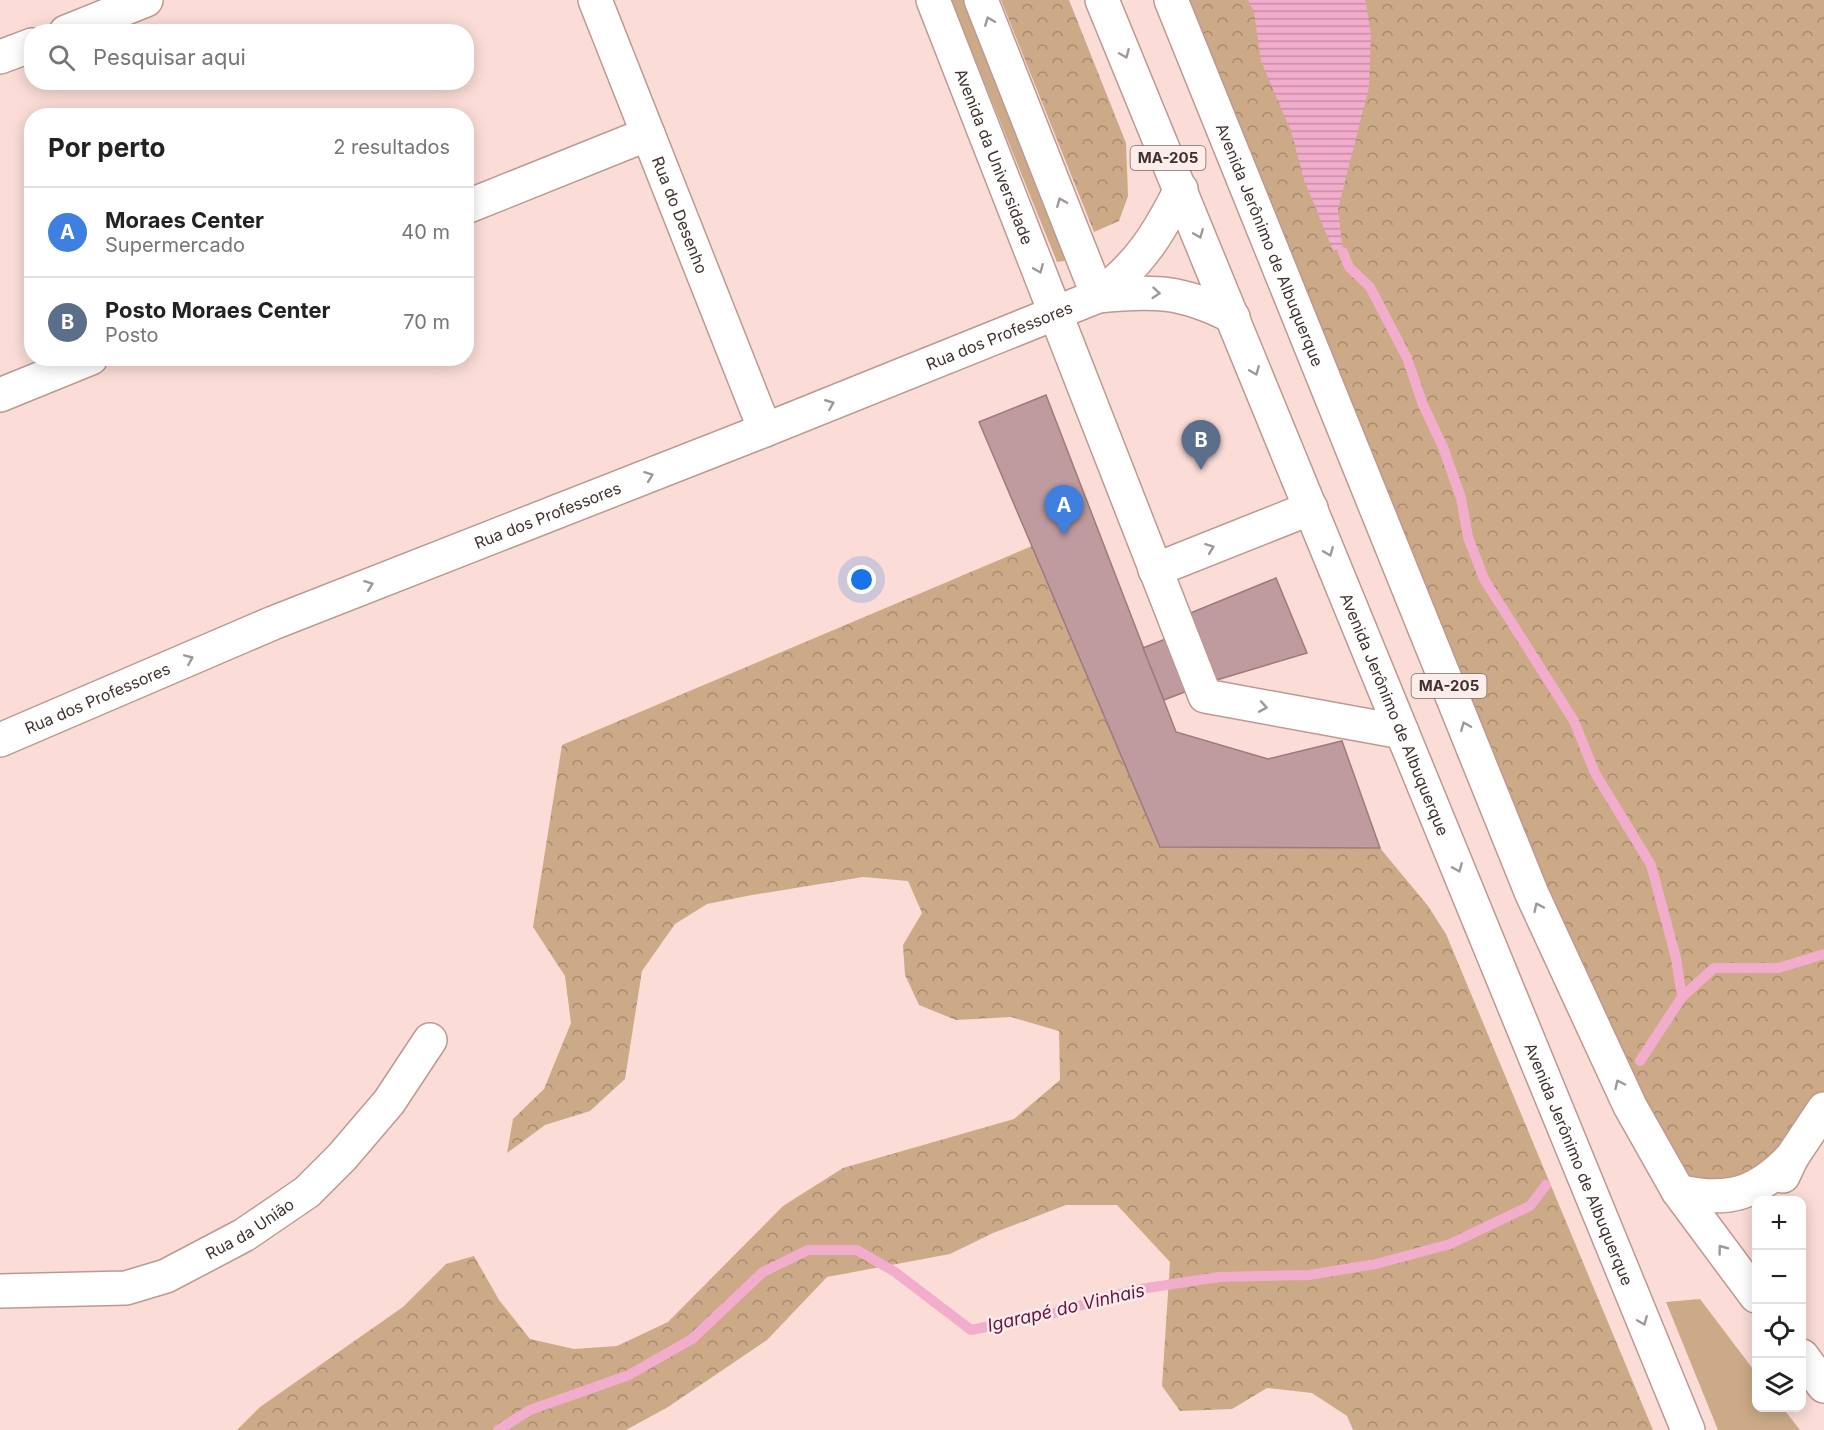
<!DOCTYPE html>
<html lang="pt">
<meta charset="utf-8">
<style>
body{margin:0;font-family:Inter,sans-serif;background:#f2f2f2;color:#222}
.controls{position:absolute;right:18px;bottom:18px;display:grid;overflow:hidden;border-radius:12px;box-shadow:0 3px 15px #0003}
.controls button{width:54px;height:54px;display:grid;place-items:center;padding:0;border:0;border-bottom:2px solid #e0e0e0;background:#fff;color:#222;font:30px sans-serif}
.you{position:absolute;left:862px;top:580px;width:21px;height:21px;margin:-15px;border:4px solid #fff;border-radius:50%;background:#1a73e8;box-shadow:0 0 0 9px #1a73e833}
.badge{display:grid;place-items:center;width:39px;height:39px;border-radius:50%;background:#db2777;color:#fff;font-size:20px;font-weight:700}
.pin{position:absolute;translate:-50% -50px;filter:drop-shadow(0 2px 3px #0008)}
.pin::after{content:'';position:absolute;top:32px;width:21px;height:18px;background:inherit;clip-path:polygon(0 0,100% 0,50% 100%)}
.list{margin:0;padding:0;list-style:none}
h2{display:flex;justify-content:space-between;align-items:center;height:78px;margin:0;padding:0 24px;font-size:26px}
h2 small{font-size:20px;font-weight:400;color:#767676}
.list li{display:grid;grid-template-columns:39px 1fr auto;gap:18px;align-items:center;box-sizing:border-box;height:90px;padding:0 24px;border-top:2px solid #e0e0e0}
.list b{display:block;font-size:22px;white-space:nowrap}
.list p{margin:0;font-size:20px;white-space:nowrap;color:#767676}
.list em{font-size:20px;font-style:normal;color:#767676}
.icon{flex:none;width:33px;height:33px;fill:none;stroke:currentColor;stroke-width:2;stroke-linecap:round;stroke-linejoin:round}
.map{position:relative;flex:none;width:1824px;height:1430px;overflow:hidden}
.search{position:absolute;background:#fff;box-shadow:0 3px 15px #0003;left:24px;top:24px;width:450px;height:66px;display:flex;align-items:center;gap:15px;box-sizing:border-box;padding:0 21px;border-radius:24px;color:#767676;font-size:22px}
.panel{position:absolute;background:#fff;box-shadow:0 3px 15px #0003;left:24px;top:108px;width:450px;height:258px;border-radius:24px}
.map>svg:first-child{display:block}
.grass{fill:#ccaa87}
.forest{fill:url(#forest-crowns)}
.water{fill:url(#water-rules)}
.lines{fill:none;stroke-linecap:round;stroke-linejoin:round}
.stream{stroke:#f2adcc;stroke-width:10}
.building{fill:#bf9a9e;stroke:#9d7a7e;stroke-width:1.5}
.minor-casing{stroke:#bd9992;stroke-width:36}
.major-casing{stroke:#bd9992;stroke-width:36}
.minor{stroke:#fff;stroke-width:33}
.major{stroke:#fff;stroke-width:33}
.oneway{stroke:#a09896}
.labels{text-anchor:middle;stroke-width:5;stroke-linejoin:round;paint-order:stroke}
.shield{fill:#fdedea;stroke:#796966;stroke-width:1.5}
.shield-label{font-size:15px;font-weight:bold;fill:#40312e}
.street-label{font-size:16px;fill:#40312e;stroke:#fdedea}
.water-label{font-size:18px;font-style:italic;fill:#641542;stroke:#fdedea}
</style>
<div class="map">
<svg width="1824" height="1430" viewBox="0 0 1824 1430">
<defs>
<pattern id="forest-crowns" width="20" height="18" patternUnits="userSpaceOnUse" patternTransform="scale(1.5)"><rect width="20" height="18" fill="#ccaa87"/><path d="M2 6a3 3 0 1 1 6 0M12 15a3 3 0 1 1 6 0" fill="none" stroke="#a78b6f"/></pattern>
<pattern id="water-rules" width="6" height="5" patternUnits="userSpaceOnUse" patternTransform="scale(1.5)"><rect width="6" height="5" fill="#f2adcc"/><path d="M0 2.5h6" fill="none" stroke="#c58da6"/></pattern>
</defs>
<rect width="100%" height="100%" fill="#fbdcd6"/>
<g class="grass">
<polygon points="951,0 967,0 1068,255 1064,261 1057,262"/>
<polygon points="1700,1299 1756,1373 1756,1408 1783,1408 1800,1430 1718,1430 1666,1302"/>
</g>
<g class="forest">
<polygon points="1001,0 1069,0 1126,143 1128,196 1119,221 1094,232"/>
<polygon points="1178,0 1824,0 1824,1112 1790,1165 1680,1191 1356,453"/>
<polygon points="1032,546 1160,847 1380,848 1428,906 1446,934 1653,1430 1353,1430 1347,1416 1312,1393 1267,1388 1232,1409 1180,1411 1162,1386 1170,1262 1117,1205 1066,1205 993,1233 950,1254 827,1277 767,1340 668,1407 626,1430 237,1430 260,1407 403,1307 446,1264 474,1256 499,1300 530,1339 574,1349 617,1346 668,1322 783,1206 843,1168 1014,1119 1060,1080 1059,1031 1011,1017 956,1020 919,1005 905,975 903,945 922,913 908,881 863,877 752,895 707,904 675,924 642,971 625,1079 590,1111 545,1125 507,1153 513,1119 544,1089 571,1023 565,976 533,927 562,745"/>
</g>
<polygon class="water" points="1248,0 1365,0 1371,33 1369,87 1338,209 1343,252 1333,250 1304,180 1291,131 1261,61 1254,12"/>
<g class="lines">
<g class="stream">
<polyline points="1343,252 1349,267 1370,287 1407,358 1423,405 1443,447 1461,498 1468,537 1484,579 1574,721 1595,773 1651,865 1676,958 1682,997"/>
<polyline points="1640,1061 1682,997 1714,968 1779,968 1824,954"/>
<polyline points="498,1430 530,1410 629,1375 692,1339 763,1272 808,1250 857,1250 895,1272 971,1330 1054,1313 1134,1290 1219,1277 1309,1275 1376,1264 1450,1244 1530,1206 1546,1185"/>
</g>
</g>
<g class="building">
<polygon points="1046,395 1176,732 1268,759 1342,741 1380,848 1160,847 979,422"/>
<polygon points="1276,578 1307,653 1213,681 1181,617"/>
<polygon points="1191,629 1213,681 1164,700 1143,648"/>
</g>
<g class="lines">
<defs>
<g id="minor">
<path id="s1" d="M595,0L765,430"/>
<path id="s2" d="M933,0L1205,696L1402,732"/>
<polyline points="981,0 1098,296"/>
<polyline points="66,32 146,0"/>
<polyline points="0,57 32,45"/>
<polyline points="466,207 648,134"/>
<path d="M1098,296C1153,290 1183,291 1233,317"/>
<polyline points="0,395 91,358"/>
<polyline points="1155,570 1311,508"/>
<path id="s3" d="M0,740L273,623L765,430L1098,296C1139,265 1158,235 1181,189"/>
<path id="s4" d="M0,1291L126,1288L166,1276L244,1235L307,1192L342,1157L389,1102L430,1040"/>
</g>
<g id="major">
<path id="s5" d="M1102,0L1688,1430"/>
<path id="s6" d="M1171,0L1532,894L1630,1106L1678,1191L1756,1296"/>
<polyline points="1783,1176 1792,1157 1824,1109"/>
<path d="M1678,1191C1728,1203 1757,1194 1792,1157"/>
<polyline points="1802,1356 1824,1386"/>
</g>
</defs>
<use href="#minor" class="minor-casing"/>
<use href="#major" class="major-casing"/>
<use href="#minor" class="minor"/>
<use href="#major" class="major"/>
</g>
<defs><path id="oneway-chevron" d="M-2-3.5L2.5 0L-2 3.5" fill="none" stroke-width="1.6" stroke-linecap="round" stroke-linejoin="round" transform="scale(1.5)"/></defs>
<g class="oneway">
<use href="#oneway-chevron" transform="translate(989 21) rotate(-112)"/>
<use href="#oneway-chevron" transform="translate(1125 54) rotate(67)"/>
<use href="#oneway-chevron" transform="translate(1061 202) rotate(-112)"/>
<use href="#oneway-chevron" transform="translate(1199 234) rotate(68)"/>
<use href="#oneway-chevron" transform="translate(1039 269) rotate(68)"/>
<use href="#oneway-chevron" transform="translate(1156 293) rotate(5)"/>
<use href="#oneway-chevron" transform="translate(1255 371) rotate(68)"/>
<use href="#oneway-chevron" transform="translate(830 404) rotate(-22)"/>
<use href="#oneway-chevron" transform="translate(649 476) rotate(-21)"/>
<use href="#oneway-chevron" transform="translate(1210 548) rotate(-21)"/>
<use href="#oneway-chevron" transform="translate(1329 552) rotate(68)"/>
<use href="#oneway-chevron" transform="translate(369 585) rotate(-21)"/>
<use href="#oneway-chevron" transform="translate(189 659) rotate(-23)"/>
<use href="#oneway-chevron" transform="translate(1263 707) rotate(10)"/>
<use href="#oneway-chevron" transform="translate(1465 726) rotate(-112)"/>
<use href="#oneway-chevron" transform="translate(1458 868) rotate(68)"/>
<use href="#oneway-chevron" transform="translate(1538 907) rotate(-115)"/>
<use href="#oneway-chevron" transform="translate(1619 1084) rotate(-115)"/>
<use href="#oneway-chevron" transform="translate(1722 1249) rotate(-127)"/>
<use href="#oneway-chevron" transform="translate(1643 1321) rotate(68)"/>
</g>
<g class="labels">
<g class="shield">
<rect x="1130.5" y="146" width="75" height="24" rx="4.5"/>
<rect x="1411.5" y="674" width="75" height="24" rx="4.5"/>
</g>
<g class="shield-label">
<text x="1168" y="163">MA-205</text>
<text x="1449" y="691">MA-205</text>
</g>
<g class="street-label">
<text dy="6" stroke="none"><textPath href="#s2" startOffset="168">Avenida da Universidade</textPath></text>
<text dy="6" stroke="none"><textPath href="#s1" startOffset="231">Rua do Desenho</textPath></text>
<text dy="6" stroke="none"><textPath href="#s6" startOffset="264">Avenida Jerônimo de Albuquerque</textPath></text>
<text dy="6" stroke="none"><textPath href="#s3" startOffset="1078">Rua dos Professores</textPath></text>
<text dy="6" stroke="none"><textPath href="#s3" startOffset="592">Rua dos Professores</textPath></text>
<text dy="6" stroke="none"><textPath href="#s3" startOffset="106">Rua dos Professores</textPath></text>
<text dy="6" stroke="none"><textPath href="#s5" startOffset="772">Avenida Jerônimo de Albuquerque</textPath></text>
<text dy="6" stroke="none"><textPath href="#s5" startOffset="1258">Avenida Jerônimo de Albuquerque</textPath></text>
<text dy="6" stroke="none"><textPath href="#s4" startOffset="264">Rua da União</textPath></text>
</g>
<g class="water-label">
<text transform="translate(1066 1308) rotate(-13)" y="6">Igarapé do Vinhais</text>
</g>
</g>
</svg>
<div class="controls">
<button>+</button>
<button>−</button>
<button><svg class="icon" aria-label="locate" viewBox="0 0 24 24"><circle cx="12" cy="12" r="6"/><path d="M12 2v4M12 18v4M2 12h4M18 12h4"/></svg></button>
<button><svg class="icon" aria-label="layers" viewBox="0 0 24 24"><path d="M12 4l9 5-9 5-9-5zM3 14l9 5 9-5"/></svg></button>
</div>
<div class="you"></div>
<div class="pin badge" style="left:1064px;top:535px;background:#3f7fe0">A</div>
<div class="pin badge" style="left:1201px;top:470px;background:#5c6f8a">B</div>
<div class="search"><svg class="icon" aria-label="search" viewBox="0 0 24 24"><circle cx="10" cy="10" r="6"/><path d="M15 15l6 6"/></svg>Pesquisar aqui</div>
<section class="panel">
<h2>Por perto<small>2 resultados</small></h2>
<ul class="list">
<li><span class="badge" style="background:#3f7fe0">A</span><div><b>Moraes Center</b><p>Supermercado</p></div><em>40 m</em></li>
<li><span class="badge" style="background:#5c6f8a">B</span><div><b>Posto Moraes Center</b><p>Posto</p></div><em>70 m</em></li>
</ul>
</section>
</div>
